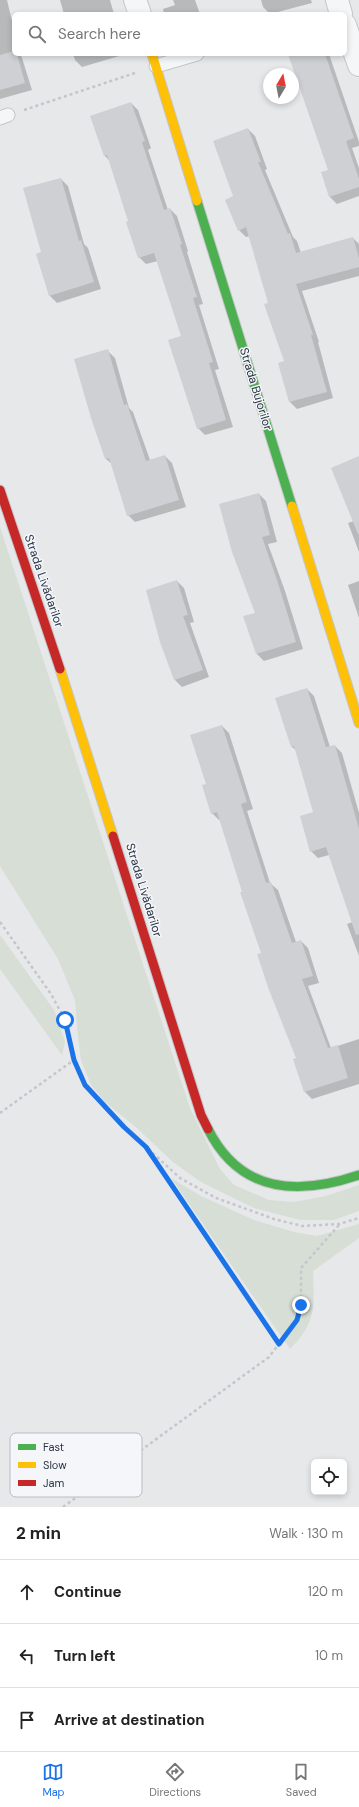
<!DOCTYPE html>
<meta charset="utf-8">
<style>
body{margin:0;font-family:"DM Sans",sans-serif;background:#f6f6f6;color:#222}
.controls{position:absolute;right:12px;bottom:12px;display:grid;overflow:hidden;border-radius:6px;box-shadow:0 2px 6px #0003}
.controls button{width:36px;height:36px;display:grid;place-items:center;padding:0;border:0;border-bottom:1px solid #e0e0e0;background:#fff;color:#222;font:20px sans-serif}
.compass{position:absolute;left:263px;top:68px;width:36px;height:36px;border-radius:50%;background:#fff;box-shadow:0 2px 6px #0003;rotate:10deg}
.stop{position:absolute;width:12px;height:12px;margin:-9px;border:3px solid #1a73e8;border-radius:50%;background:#fff}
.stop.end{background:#1a73e8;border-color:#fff;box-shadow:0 1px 4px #0008}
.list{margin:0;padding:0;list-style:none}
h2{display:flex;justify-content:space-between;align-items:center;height:52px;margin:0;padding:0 16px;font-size:17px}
h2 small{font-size:13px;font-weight:400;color:#767676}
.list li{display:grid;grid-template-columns:26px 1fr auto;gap:12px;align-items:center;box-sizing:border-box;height:64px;padding:0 16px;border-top:1px solid #e0e0e0}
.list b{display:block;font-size:15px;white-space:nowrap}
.list em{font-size:13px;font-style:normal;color:#767676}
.icon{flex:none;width:22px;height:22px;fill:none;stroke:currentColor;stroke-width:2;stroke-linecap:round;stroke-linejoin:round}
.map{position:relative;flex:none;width:359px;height:1507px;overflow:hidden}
.search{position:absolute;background:#fff;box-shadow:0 2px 6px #0003;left:12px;right:12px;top:12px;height:44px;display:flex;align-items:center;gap:10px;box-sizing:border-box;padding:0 14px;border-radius:6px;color:#767676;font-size:15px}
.sheet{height:244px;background:#fff}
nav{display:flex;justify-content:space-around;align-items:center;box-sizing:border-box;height:56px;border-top:1px solid #e0e0e0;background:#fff;font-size:11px;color:#767676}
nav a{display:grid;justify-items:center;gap:2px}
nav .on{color:#1a73e8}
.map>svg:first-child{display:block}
.green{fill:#d6ded6}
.shadow{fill:#0003}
.building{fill:#ced0d3}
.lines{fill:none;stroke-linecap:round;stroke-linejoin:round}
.lane-casing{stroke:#c4c6c8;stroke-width:15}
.street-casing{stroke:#c4c6c8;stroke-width:24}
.fast-casing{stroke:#c4c6c8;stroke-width:11}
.slow-casing{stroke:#c4c6c8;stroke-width:11}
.jam-casing{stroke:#c4c6c8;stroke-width:11}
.path{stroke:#c5c6ca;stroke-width:2.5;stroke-dasharray:3 3;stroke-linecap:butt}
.lane{stroke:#f5f6f7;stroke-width:13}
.street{stroke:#f5f6f7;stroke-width:22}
.fast{stroke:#4caf50;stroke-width:9}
.slow{stroke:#ffc107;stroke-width:9}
.jam{stroke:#c62828;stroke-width:9}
.route{stroke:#1a73e8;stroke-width:5}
.labels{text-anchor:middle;stroke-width:3;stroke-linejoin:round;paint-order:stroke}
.street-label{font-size:12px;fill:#2b3445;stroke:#f4f6f9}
.key{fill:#f4f6f9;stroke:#b8bcc3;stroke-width:1}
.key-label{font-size:11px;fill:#2b3445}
</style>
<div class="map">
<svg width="359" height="1507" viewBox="0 0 359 1507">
<rect width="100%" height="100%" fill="#e6e8ea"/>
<g class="green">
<polygon points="0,527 190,1108 220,1169 234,1185 269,1200 294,1202 326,1196 359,1185 359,1211 334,1220 300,1220 254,1208 201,1182 173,1162 137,1128 105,1102 91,1085 81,1060 78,1037 75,1000 58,959 0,866"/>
<polygon points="0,935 54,1010 65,1042 62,1055 0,969"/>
<path d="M171,1178L201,1196L254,1220L294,1232L317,1236L359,1224V1238L313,1271C314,1306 317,1322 290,1349Z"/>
</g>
<g class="shadow">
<polygon points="0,0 7,0 14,29 14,54 20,54 22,58 32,90 0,99"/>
<polygon points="60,0 110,0 114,14 64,14"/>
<polygon points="173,0 195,0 200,14 164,14 163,9 175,5"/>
<polygon points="261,0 311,0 312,3 270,14 263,7"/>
<polygon points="73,54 126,54 82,67 75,60"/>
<polygon points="289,54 329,54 359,142 359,146 352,148 359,168 359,196 337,204 330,197 322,173 329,170"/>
<polygon points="131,103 138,110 151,148 148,150 168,210 170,209 177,216 188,251 187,252 203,304 199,305 219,369 215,370 233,427 205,435 198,428 183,336 158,261 146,264 139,257 130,222 110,161 104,155"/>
<polygon points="248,129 255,136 267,169 265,170 293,237 297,241 301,253 353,238 359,244 359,276 302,291 319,342 318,342 333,398 297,409 290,402 285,362 250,236 246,237 239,230 234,197"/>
<polygon points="61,179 68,186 84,244 88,248 101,289 57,303 49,295 42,253"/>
<polygon points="108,351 115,358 129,408 133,412 150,460 165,456 172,463 186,507 135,522 128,515 112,464 106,459"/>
<polygon points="359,457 359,552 348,523 354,521"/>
<polygon points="259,494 266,501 277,542 268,544 285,591 303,649 264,661 257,654 245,617 256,613"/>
<polygon points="177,581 184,588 194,622 190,623 209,677 182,687 175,680 161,642"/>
<polygon points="359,581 359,618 348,585"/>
<polygon points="307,689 314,696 330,747 335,746 342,753 359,813 359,956 347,924 353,922 329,855 318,858 311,851 315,813 296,750 292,747"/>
<polygon points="222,726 229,733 253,809 247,811 270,883 278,890 296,942 301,941 308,948 319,983 308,986 331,1048 359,1039 359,1084 312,1099 305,1092 294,1060 297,1059 220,820 219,820 212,813 207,785"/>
</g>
<g class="building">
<polygon points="14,51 14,54 17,54 25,83 0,90 0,55"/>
<polygon points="288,54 325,54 354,138 346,141 359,179 359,187 329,197 321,172 328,170"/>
<polygon points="131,102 145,141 142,142 164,210 170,208 182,244 180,245 197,297 193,298 213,362 209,363 226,420 197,429 168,340 181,336 154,253 138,258 126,222 128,221 107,155 104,156 90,116"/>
<polygon points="248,128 261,162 258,162 288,234 290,233 296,253 353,237 359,258 359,267 296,284 313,335 311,335 327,392 289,402 278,363 284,361 264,304 268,303 246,227 238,231 225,200 233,196 213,141"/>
<polygon points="61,178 79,241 81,240 94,282 49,296 36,254 41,252 23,188"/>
<polygon points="108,349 124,405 127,404 146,461 165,455 179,500 127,516 109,458 105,459 91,418 74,359"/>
<polygon points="359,456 359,534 358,534 331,468"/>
<polygon points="259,493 270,535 262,537 278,583 296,642 256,654 243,616 255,613 232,552 219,504"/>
<polygon points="177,580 188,615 183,616 203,670 174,680 160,642 146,590"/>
<polygon points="307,688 326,747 335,745 359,829 359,934 356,935 326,847 310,852 300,816 313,812 294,746 291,747 275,698"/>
<polygon points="222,725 247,802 241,804 266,883 271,882 292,943 301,940 313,976 302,979 328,1048 338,1045 348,1078 304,1092 293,1059 296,1058 269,990 257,954 261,953 240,892 242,892 217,812 211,814 202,785 206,784 190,735"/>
</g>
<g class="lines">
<defs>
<g id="lane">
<polyline points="156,66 197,54"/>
<polyline points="0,118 8,115"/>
</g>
<g id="street">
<polyline points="135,0 140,14"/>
<polyline points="337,0 341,14"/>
<polyline points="345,25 359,65"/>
</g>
<g id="fast">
<polyline points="197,201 292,506"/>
<path d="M208,1129C240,1193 297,1196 359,1175"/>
</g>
<g id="slow">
<polyline points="152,54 197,201"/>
<polyline points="292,506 359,723"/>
<polyline points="60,669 113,836"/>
</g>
<g id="jam">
<polyline points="0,490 60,669"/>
<polyline points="113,836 201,1115 208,1129"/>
</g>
</defs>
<use href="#lane" class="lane-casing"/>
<use href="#street" class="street-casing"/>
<use href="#fast" class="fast-casing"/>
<use href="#slow" class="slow-casing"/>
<use href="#jam" class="jam-casing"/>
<g class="path">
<polyline points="24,110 135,73"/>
<polyline points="0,922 51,994 65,1020 74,1060 85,1085 124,1127 180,1178 216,1198 274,1219 302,1226 339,1224 359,1218"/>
<polyline points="0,1113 74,1060"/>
<polyline points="148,1150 279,1344"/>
<polyline points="63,1507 269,1357 297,1320 301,1305 301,1268 339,1225"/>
</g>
<use href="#lane" class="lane"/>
<use href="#street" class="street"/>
<use href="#fast" class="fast"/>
<use href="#slow" class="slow"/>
<use href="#jam" class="jam"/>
</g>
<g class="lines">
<polyline class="route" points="65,1020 74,1060 85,1085 124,1127 146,1147 279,1344 297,1320 301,1305"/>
</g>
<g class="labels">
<g class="street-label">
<text transform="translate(256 389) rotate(73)" y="4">Strada Bujorilor</text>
<text transform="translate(44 581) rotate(71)" y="4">Strada Livădarilor</text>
<text transform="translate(144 890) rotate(73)" y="4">Strada Livădarilor</text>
</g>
</g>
<rect x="10" y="1433" width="132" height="64" rx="6" class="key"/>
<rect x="18" y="1444" width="18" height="6" fill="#4caf50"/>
<rect x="18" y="1462" width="18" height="6" fill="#ffc107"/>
<rect x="18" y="1480" width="18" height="6" fill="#c62828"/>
<g class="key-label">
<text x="43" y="1451">Fast</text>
<text x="43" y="1469">Slow</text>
<text x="43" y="1487">Jam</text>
</g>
</svg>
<div class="controls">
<button><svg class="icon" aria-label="locate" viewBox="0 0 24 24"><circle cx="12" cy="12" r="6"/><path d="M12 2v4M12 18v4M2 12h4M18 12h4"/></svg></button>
</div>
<svg class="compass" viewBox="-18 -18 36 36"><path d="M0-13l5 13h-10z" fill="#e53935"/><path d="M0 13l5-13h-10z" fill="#767676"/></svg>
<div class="stop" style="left:65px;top:1020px"></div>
<div class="stop end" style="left:301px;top:1305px"></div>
<div class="search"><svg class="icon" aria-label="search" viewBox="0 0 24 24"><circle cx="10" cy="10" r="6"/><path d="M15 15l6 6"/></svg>Search here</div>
</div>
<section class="sheet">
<h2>2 min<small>Walk · 130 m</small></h2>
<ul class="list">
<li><svg class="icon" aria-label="ahead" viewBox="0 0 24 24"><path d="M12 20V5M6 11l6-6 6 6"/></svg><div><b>Continue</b></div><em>120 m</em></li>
<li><svg class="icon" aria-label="left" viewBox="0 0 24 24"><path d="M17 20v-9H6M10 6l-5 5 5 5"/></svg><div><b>Turn left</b></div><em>10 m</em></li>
<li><svg class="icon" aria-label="arrive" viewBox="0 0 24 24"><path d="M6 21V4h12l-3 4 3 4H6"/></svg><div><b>Arrive at destination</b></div></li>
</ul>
</section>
<nav>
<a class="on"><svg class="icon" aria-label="map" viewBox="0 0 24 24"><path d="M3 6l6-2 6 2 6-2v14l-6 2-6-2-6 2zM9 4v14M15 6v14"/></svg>Map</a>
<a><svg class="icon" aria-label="directions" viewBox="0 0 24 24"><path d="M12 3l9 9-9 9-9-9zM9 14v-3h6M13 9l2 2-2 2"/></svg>Directions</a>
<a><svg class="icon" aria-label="saved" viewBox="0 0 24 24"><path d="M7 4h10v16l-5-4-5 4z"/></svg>Saved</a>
</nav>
